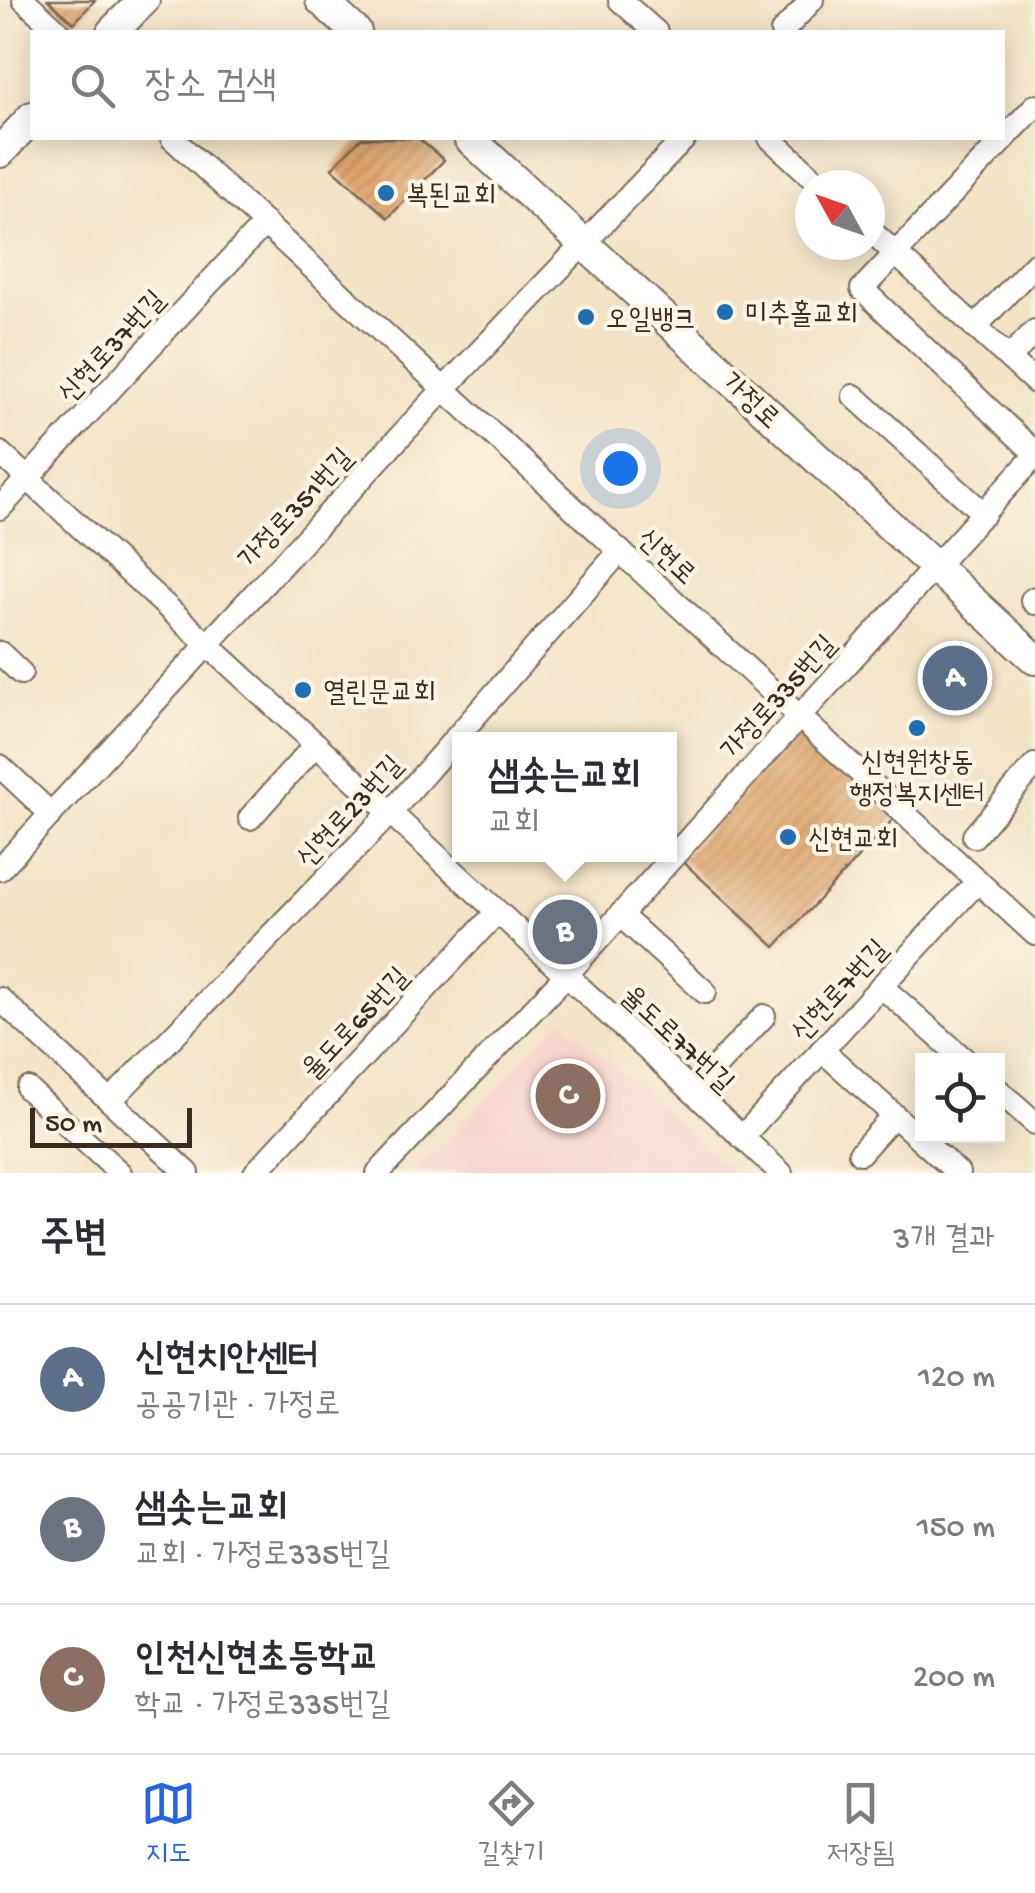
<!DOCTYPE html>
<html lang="ko">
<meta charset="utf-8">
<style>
body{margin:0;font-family:"Gochi Hand","Poor Story",sans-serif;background:#f2f2f3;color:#2b2b33}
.controls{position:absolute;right:30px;bottom:30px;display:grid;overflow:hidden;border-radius:0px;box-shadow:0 5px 25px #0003}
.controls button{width:90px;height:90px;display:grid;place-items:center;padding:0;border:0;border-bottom:2px solid #e1e1e2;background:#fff;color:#2b2b33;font:50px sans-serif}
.compass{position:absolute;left:795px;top:170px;width:90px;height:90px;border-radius:50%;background:#fff;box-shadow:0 5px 25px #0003;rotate:310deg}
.scale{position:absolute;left:30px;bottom:25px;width:162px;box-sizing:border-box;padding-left:10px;border:5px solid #3b2a1e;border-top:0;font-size:28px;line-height:35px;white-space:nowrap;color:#3b2a1e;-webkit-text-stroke:8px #fcf5e5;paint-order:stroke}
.you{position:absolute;left:620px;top:468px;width:35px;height:35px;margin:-25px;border:8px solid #fff;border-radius:50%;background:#1a73e8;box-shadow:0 0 0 15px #1a73e833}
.badge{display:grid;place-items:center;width:65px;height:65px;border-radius:50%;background:#2563eb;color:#fff;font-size:32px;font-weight:700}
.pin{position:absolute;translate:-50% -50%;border:5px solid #fff;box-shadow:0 2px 10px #0006}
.popup{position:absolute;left:452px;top:732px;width:225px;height:130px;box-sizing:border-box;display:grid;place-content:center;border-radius:0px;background:#fff;filter:drop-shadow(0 2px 8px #0005);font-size:32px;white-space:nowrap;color:#7c7c81}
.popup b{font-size:38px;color:#2b2b33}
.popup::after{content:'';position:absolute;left:50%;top:100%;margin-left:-20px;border:20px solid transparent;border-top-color:#fff}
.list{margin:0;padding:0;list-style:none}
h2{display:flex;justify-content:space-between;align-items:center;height:130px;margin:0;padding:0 40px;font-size:42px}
h2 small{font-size:32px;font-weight:400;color:#7c7c81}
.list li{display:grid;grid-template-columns:65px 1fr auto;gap:30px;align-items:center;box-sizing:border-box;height:150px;padding:0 40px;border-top:2px solid #e1e1e2}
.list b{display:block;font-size:38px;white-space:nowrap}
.list p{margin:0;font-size:32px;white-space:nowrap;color:#7c7c81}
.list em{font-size:32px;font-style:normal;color:#7c7c81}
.icon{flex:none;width:55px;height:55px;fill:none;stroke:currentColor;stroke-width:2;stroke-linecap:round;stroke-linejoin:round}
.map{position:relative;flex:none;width:1035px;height:1173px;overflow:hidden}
.search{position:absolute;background:#fff;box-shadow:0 5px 25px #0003;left:30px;right:30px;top:30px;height:110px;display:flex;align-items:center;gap:25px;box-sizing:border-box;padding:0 35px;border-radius:0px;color:#7c7c81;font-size:38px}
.sheet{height:580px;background:#fff}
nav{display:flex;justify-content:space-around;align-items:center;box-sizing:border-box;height:140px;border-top:2px solid #e1e1e2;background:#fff;font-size:28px;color:#7c7c81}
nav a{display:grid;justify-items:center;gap:5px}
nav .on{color:#2563eb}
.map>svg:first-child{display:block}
.built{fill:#f7d0cb}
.building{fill:url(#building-hatch)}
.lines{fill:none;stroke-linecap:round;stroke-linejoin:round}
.minor-casing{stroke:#7b6b58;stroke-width:26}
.tertiary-casing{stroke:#7b6b58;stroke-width:34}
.minor{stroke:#fff;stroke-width:22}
.tertiary{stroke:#fff;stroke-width:30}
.poi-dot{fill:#1f6fb2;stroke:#fcf5e5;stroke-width:4}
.labels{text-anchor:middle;stroke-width:8;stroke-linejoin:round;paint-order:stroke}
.poi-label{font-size:28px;fill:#3b2a1e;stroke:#fcf5e5;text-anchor:start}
.street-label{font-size:28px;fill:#3b2a1e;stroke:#fcf5e5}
</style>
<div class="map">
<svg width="1035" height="1173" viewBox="0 0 1035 1173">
<defs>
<pattern id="building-hatch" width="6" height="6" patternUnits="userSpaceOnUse" patternTransform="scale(2.5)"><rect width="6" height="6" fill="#dfa46c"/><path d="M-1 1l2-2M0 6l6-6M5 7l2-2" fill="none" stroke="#b68658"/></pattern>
</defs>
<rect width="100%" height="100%" fill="#fcf5e5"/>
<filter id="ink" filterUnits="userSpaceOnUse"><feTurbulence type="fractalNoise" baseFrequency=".01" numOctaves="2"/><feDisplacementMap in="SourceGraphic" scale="20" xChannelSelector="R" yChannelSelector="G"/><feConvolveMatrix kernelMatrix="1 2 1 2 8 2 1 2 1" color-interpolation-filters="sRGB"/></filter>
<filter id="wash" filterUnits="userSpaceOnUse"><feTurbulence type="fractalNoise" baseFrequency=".0048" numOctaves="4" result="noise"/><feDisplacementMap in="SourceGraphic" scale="40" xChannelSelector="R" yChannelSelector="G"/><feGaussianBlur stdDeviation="2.25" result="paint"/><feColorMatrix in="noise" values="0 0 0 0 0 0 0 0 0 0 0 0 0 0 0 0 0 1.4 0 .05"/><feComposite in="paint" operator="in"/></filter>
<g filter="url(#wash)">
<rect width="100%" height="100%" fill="#f2e3c5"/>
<polygon class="built" points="562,1019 733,1173 416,1173"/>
<g id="blocks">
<g class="building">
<polygon points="48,0 95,0 74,23"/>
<polygon points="361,138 418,138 444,160 388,218 332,168"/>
<polygon points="799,727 896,816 775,947 680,859"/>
</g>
</g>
</g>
<g filter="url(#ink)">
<use href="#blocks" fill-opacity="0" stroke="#7b6b58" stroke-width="2.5"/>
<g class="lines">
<defs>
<g id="minor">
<polyline points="24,0 59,32"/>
<polyline points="620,0 656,32"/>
<polyline points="782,32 812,0"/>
<polyline points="1035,106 862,289 1035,453"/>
<polyline points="172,138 1035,934"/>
<polyline points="770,138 821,185"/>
<polyline points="870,230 1035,382"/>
<polyline points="975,327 1035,264"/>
<polyline points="1009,358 1035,331"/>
<polyline points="854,396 984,514"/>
<polyline points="0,453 781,1173"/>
<polyline points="0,508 265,223"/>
<polyline points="1035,598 1032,600 1035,603"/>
<polyline points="0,653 21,673"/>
<polyline points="0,766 51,814"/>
<polyline points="250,818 316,744"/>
<polyline points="974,836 1035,765"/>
<polyline points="0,869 444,389 685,138"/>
<polyline points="620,915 705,992"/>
<polyline points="881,986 965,1060"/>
<polyline points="0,999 188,1173"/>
<polyline points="822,1050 958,1173"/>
<polyline points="28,1089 120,1173"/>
<polyline points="998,1090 1035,1123"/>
<polyline points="693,1091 764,1016"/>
<polyline points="110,1101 390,813 620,551"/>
<polyline points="742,1137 978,881"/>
<polyline points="860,1153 894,1115"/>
<polyline points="255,1173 497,912"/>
<polyline points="378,1173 566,975 1035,456"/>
</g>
<g id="tertiary">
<polyline points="321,0 356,32"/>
<polyline points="112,32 144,0"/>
<polyline points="469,138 1035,659"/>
<polyline points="0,152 32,117"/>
</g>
</defs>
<use href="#minor" class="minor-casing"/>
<use href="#tertiary" class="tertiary-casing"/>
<use href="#minor" class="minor"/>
<use href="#tertiary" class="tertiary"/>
</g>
</g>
<g class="poi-dot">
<circle cx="386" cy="193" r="10"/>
<circle cx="725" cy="312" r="10"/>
<circle cx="586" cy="317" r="10"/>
<circle cx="303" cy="690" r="10"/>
<circle cx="917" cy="728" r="10"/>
<circle cx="788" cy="837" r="10"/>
</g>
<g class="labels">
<g class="poi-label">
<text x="406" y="203">복된교회</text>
<text x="745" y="322">미추홀교회</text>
<text x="606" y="327">오일뱅크</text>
<text x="323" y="700">열린문교회</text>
<text x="917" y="770" text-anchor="middle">신현원창동<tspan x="917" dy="32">행정복지센터</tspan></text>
<text x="808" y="847">신현교회</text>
</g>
<g class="street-label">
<text transform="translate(110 345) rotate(-47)" y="10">신현로37번길</text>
<text transform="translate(752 399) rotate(43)" y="10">가정로</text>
<text transform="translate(294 507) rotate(-47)" y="10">가정로351번길</text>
<text transform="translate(668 555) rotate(43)" y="10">신현로</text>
<text transform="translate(777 696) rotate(-48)" y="10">가정로335번길</text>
<text transform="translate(348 810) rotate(-47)" y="10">신현로23번길</text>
<text transform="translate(838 989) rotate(-47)" y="10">신현로7번길</text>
<text transform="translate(354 1022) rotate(-47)" y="10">율도로65번길</text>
<text transform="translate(679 1038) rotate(43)" y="10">율도로77번길</text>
</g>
</g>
</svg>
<div class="controls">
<button><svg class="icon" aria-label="locate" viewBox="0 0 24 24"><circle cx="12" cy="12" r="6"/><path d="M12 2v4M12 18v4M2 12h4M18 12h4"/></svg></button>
</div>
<svg class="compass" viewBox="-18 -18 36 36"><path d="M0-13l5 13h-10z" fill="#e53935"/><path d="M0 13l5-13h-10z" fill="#7c7c81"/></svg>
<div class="scale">50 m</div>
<div class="you"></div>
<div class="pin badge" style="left:955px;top:678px;background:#5c6f8a">A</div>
<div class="pin badge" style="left:565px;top:932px;background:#6b7280">B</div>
<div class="popup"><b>샘솟는교회</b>교회</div>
<div class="pin badge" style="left:568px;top:1096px;background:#8d6e63">C</div>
<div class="search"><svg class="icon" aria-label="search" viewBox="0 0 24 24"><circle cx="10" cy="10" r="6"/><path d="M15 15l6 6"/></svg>장소 검색</div>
</div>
<section class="sheet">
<h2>주변<small>3개 결과</small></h2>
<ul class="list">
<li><span class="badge" style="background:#5c6f8a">A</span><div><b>신현치안센터</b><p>공공기관 · 가정로</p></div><em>120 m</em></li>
<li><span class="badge" style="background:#6b7280">B</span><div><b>샘솟는교회</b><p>교회 · 가정로335번길</p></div><em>150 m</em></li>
<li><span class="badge" style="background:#8d6e63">C</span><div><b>인천신현초등학교</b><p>학교 · 가정로335번길</p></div><em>200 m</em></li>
</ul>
</section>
<nav>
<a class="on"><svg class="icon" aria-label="map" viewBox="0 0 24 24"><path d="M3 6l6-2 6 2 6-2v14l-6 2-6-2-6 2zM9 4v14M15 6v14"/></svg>지도</a>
<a><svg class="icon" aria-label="directions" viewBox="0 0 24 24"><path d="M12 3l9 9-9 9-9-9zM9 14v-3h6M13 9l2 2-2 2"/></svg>길찾기</a>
<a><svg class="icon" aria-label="saved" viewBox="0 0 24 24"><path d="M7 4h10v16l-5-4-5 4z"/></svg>저장됨</a>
</nav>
